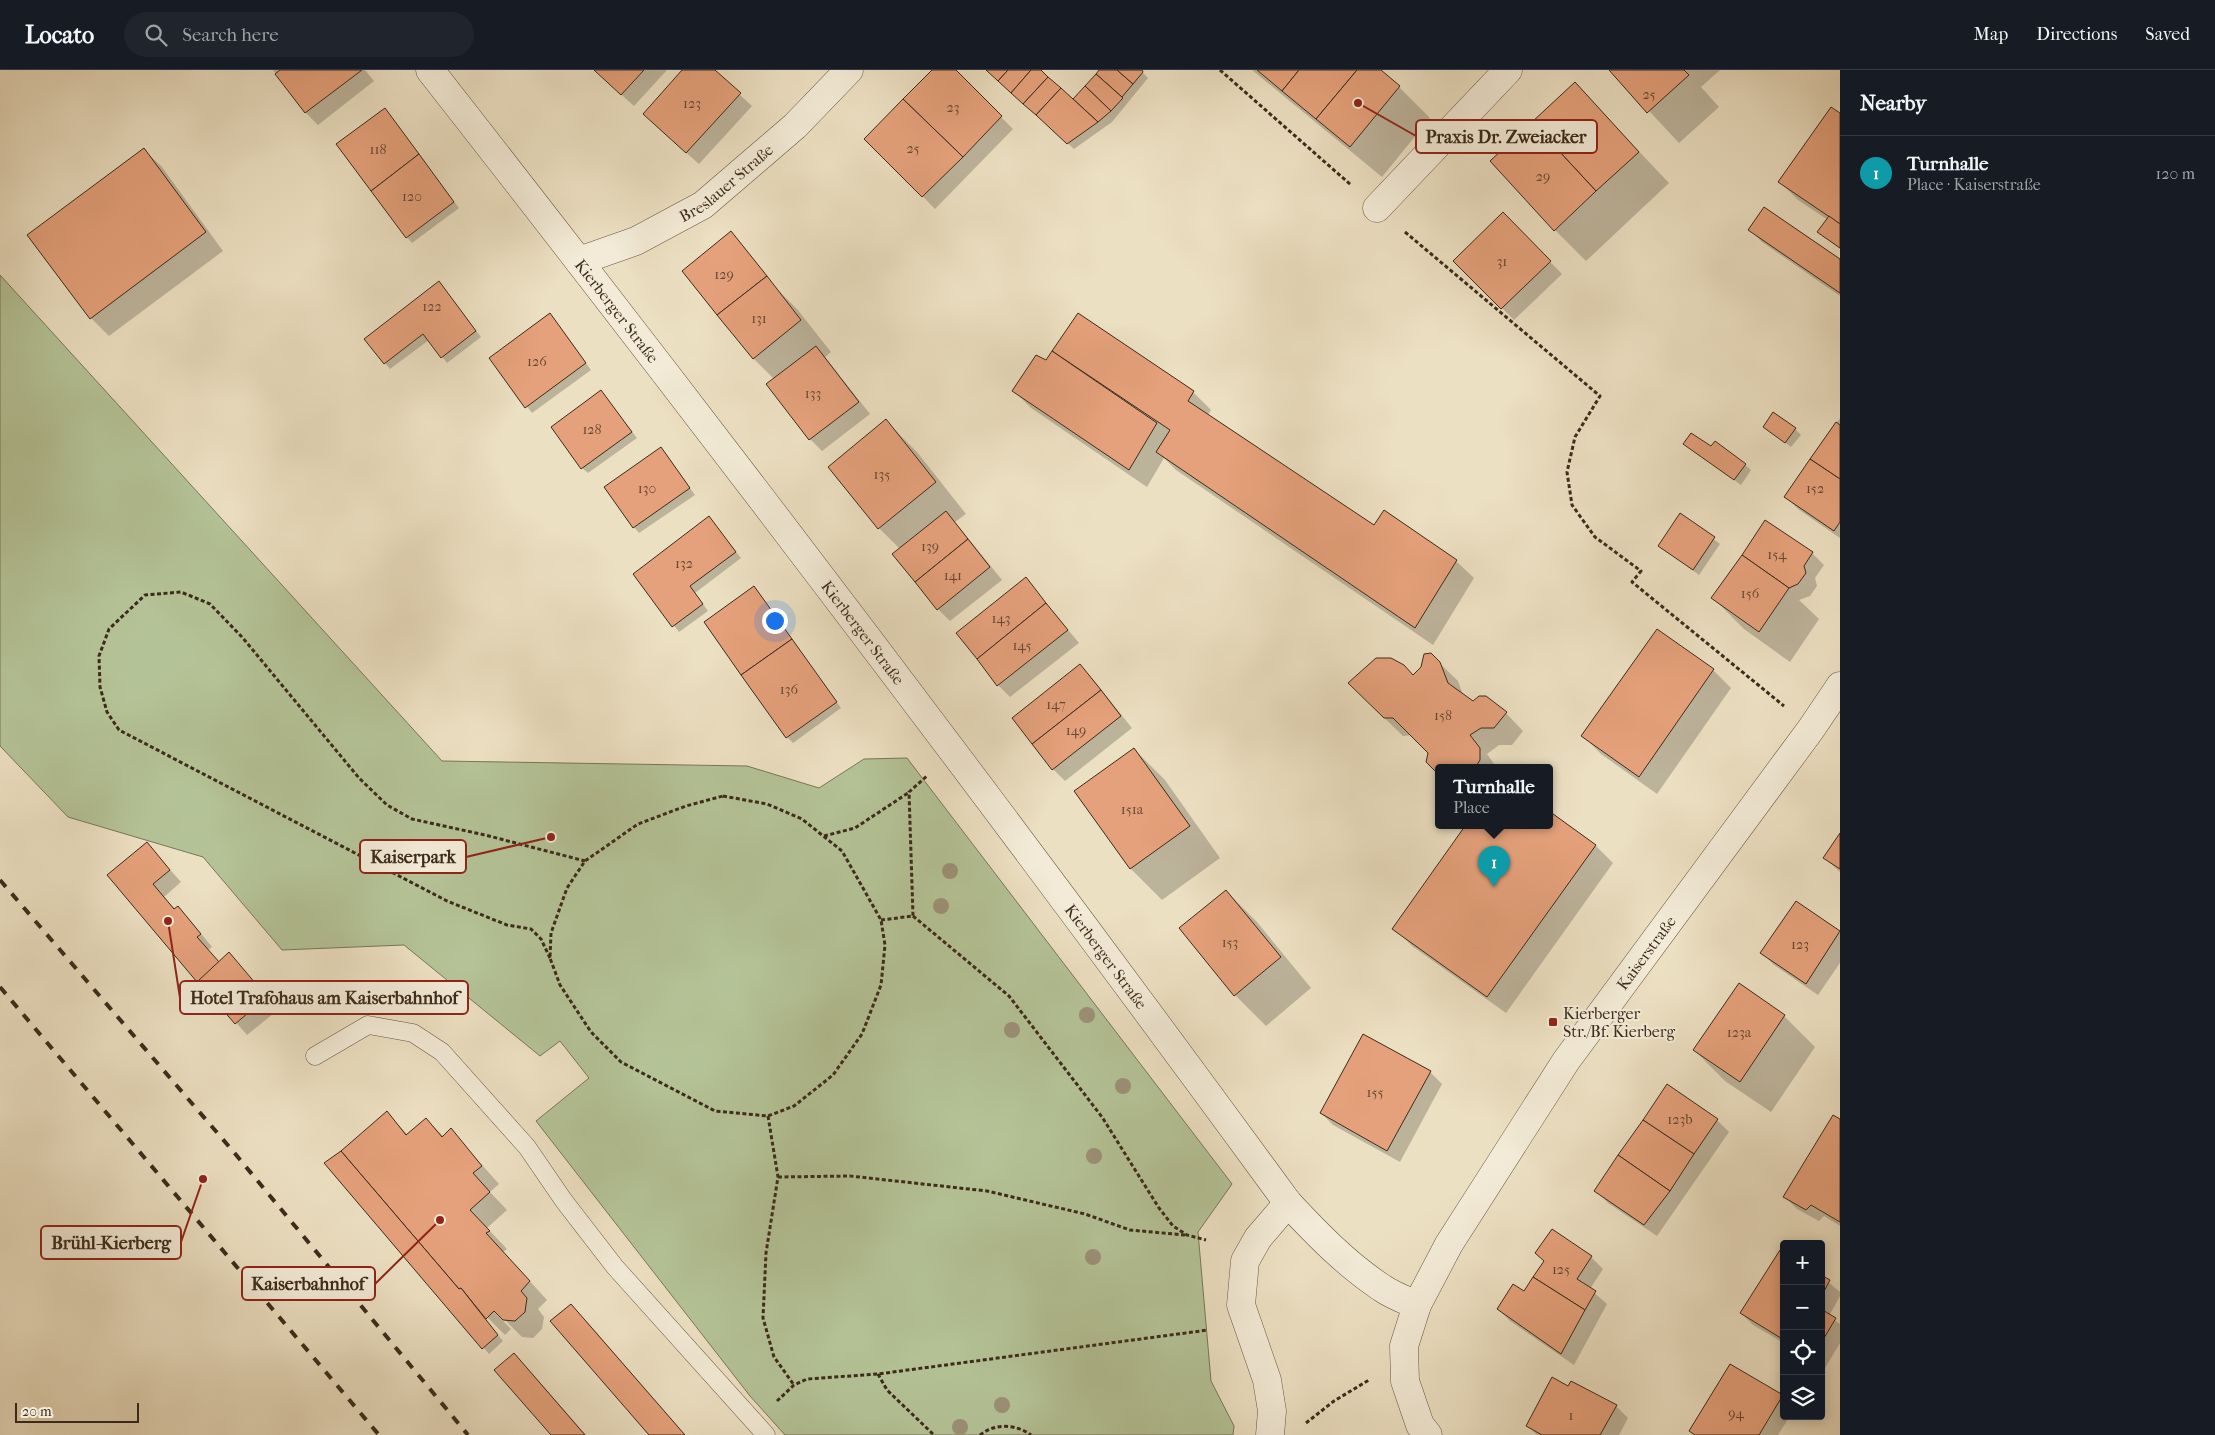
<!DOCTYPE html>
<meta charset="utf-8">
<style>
body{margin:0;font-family:"IM FELL French Canon",serif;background:#20242c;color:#f1f3f6}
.controls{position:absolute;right:15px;bottom:15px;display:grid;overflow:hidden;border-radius:5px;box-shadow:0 2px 12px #0003}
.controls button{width:45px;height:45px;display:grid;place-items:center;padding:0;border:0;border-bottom:1px solid #363941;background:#171b24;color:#f1f3f6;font:25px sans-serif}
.scale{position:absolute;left:15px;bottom:12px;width:124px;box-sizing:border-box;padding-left:5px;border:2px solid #3c2b1b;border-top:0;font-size:14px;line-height:18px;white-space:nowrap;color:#3c2b1b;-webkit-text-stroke:4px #f3ebd7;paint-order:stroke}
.you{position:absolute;left:774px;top:550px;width:18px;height:18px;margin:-12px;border:4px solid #fff;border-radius:50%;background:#1a73e8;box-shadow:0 0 0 8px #1a73e833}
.badge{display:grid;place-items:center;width:32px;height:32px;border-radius:50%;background:#1a73e8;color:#fff;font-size:16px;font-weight:700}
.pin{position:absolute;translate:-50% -41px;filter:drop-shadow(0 1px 2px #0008)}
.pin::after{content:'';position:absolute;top:26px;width:18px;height:15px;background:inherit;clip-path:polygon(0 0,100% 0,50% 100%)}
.popup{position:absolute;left:1435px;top:694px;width:118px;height:65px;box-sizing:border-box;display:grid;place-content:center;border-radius:5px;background:#171b24;filter:drop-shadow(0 1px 4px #0005);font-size:16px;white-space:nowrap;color:#9ea1a6}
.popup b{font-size:19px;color:#f1f3f6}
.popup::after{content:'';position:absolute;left:50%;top:100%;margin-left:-10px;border:10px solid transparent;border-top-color:#171b24}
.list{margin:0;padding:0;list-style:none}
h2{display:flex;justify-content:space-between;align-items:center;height:65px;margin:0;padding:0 20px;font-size:21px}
h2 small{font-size:16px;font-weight:400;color:#9ea1a6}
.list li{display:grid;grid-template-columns:32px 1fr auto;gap:15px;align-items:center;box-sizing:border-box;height:75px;padding:0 20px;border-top:1px solid #363941}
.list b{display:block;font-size:19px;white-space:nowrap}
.list p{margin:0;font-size:16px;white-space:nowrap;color:#9ea1a6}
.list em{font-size:16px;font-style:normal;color:#9ea1a6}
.icon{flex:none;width:28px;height:28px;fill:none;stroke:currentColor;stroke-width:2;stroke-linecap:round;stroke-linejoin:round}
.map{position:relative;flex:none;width:1840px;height:1365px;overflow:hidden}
header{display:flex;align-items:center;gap:30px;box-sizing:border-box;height:70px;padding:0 25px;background:#171b24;border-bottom:1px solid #363941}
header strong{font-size:24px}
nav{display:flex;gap:28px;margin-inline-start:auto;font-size:18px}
.search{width:350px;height:45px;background:#20242c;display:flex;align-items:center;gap:12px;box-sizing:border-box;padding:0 18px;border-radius:28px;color:#9ea1a6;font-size:19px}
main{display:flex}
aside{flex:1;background:#171b24}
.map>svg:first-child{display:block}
.green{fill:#b4c397;stroke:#787759}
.shadow{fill:#0003}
.building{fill:#e5a17b;stroke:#3c2b1b}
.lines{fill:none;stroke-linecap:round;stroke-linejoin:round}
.lane-casing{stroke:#685845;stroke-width:19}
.street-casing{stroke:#685845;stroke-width:29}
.path{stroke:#3c2b1b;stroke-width:3;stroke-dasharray:4 2.5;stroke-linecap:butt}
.lane{stroke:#f3ebd7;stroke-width:18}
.street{stroke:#f3ebd7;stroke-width:28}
.rail{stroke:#3c2b1b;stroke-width:4;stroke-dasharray:9 9;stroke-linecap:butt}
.tree{fill:#9c9177}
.poi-dot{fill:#8f2418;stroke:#f3ebd7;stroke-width:2}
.labels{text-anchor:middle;stroke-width:4;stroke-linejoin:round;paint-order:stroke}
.number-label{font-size:14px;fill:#664833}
.street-label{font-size:16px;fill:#3c2b1b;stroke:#f3ebd7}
.poi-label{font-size:16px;fill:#3c2b1b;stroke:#f3ebd7;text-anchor:start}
.leader{fill:none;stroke:#8f2418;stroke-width:2}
.callout-dot{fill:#8f2418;stroke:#f3ebd7;stroke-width:2}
.callout{fill:#f3ebd7;stroke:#8f2418;stroke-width:2}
.callout-label{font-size:18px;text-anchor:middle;font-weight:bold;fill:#3c2b1b}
</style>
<header>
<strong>Locato</strong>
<div class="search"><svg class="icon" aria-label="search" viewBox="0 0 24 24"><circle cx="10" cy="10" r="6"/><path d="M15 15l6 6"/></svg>Search here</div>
<nav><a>Map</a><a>Directions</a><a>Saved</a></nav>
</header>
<main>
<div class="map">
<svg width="1840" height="1365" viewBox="0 0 1840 1365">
<rect width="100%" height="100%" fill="#ece0c2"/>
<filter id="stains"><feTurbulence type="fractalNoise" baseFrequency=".004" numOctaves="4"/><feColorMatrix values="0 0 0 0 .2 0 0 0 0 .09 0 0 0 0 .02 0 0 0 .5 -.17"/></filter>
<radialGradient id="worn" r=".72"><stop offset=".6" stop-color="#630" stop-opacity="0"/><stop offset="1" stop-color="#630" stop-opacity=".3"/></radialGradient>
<polygon class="green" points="0,205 442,691 747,696 819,718 864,689 907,688 1232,1114 1198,1162 1211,1311 1234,1356 1233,1365 785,1365 750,1326 536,1051 589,1008 560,971 540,986 404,875 282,880 203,787 68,747 0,676"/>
<g class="shadow">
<polygon points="273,0 365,0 374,11 318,55 306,43"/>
<polygon points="594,0 667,0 634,36"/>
<polygon points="683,0 713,0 752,36 699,94 656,56"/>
<polygon points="934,0 954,0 1013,59 935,139 866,69"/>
<polygon points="987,0 1039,0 1073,31 1101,0 1140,0 1148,8 1112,52 1074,79"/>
<polygon points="1252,0 1379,0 1399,17 1430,48 1382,107"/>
<polygon points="1611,0 1720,0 1701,17 1719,37 1679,73"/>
<polygon points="1575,14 1669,113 1586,191 1555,160"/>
<polygon points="385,39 459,138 412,173 407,167"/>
<polygon points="1840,45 1840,179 1819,162 1828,150 1798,130 1780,112"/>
<polygon points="144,80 162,97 223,181 109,266 91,248"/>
<polygon points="1503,144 1562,204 1514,250 1455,191"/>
<polygon points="1750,160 1840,191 1840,226 1762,172"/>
<polygon points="731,163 778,220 797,239 831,282 825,287 870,344 822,381 810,369 774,309 754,289 684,201"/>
<polygon points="439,212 481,267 447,293 429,270 390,299 385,293"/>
<polygon points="1079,245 1193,322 1211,340 1208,345 1374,457 1456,491 1474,508 1433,575 1176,400 1164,388 1147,417 1031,338 1013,320 1046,292"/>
<polygon points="555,250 591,300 532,343 490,288"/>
<polygon points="601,321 637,368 588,403 582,398"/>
<polygon points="1840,348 1840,468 1798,439 1786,427"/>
<polygon points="886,351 917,382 966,444 955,452 1002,510 950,551 938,539 900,479 879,458"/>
<polygon points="1795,359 1801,365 1791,377 1771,362"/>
<polygon points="1685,374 1745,395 1751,400 1741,415"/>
<polygon points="661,379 695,425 639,463 634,457"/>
<polygon points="1681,445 1720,474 1699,505 1660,476"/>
<polygon points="709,448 741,488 695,523 708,541 679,562 634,504"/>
<polygon points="1766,451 1812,483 1824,495 1815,508 1817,516 1810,526 1799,530 1819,549 1790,592 1744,559 1713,528"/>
<polygon points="1026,509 1079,573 1010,627 998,615"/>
<polygon points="759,523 841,638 793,673 787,667"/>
<polygon points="1431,585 1458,611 1463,625 1473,633 1506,643 1523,661 1512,675 1499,675 1487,684 1497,698 1439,698 1439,703 1429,682 1412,665 1403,666 1367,631 1413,606 1422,598"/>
<polygon points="1080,596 1092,608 1132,658 1065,711 1053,699"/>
<polygon points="1713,600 1731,618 1657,724 1601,684 1583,666"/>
<polygon points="1134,679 1165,710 1220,788 1162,830 1131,799 1076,721"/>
<polygon points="1549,742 1595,775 1613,793 1506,943 1412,876 1394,858 1467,756 1549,756"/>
<polygon points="1840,765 1840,802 1825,788"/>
<polygon points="147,774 181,812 164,827 175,839 177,837 189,849 212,877 208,880 219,892 240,896 278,940 247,965 109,806"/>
<polygon points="1226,821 1257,852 1311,918 1266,956 1235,925"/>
<polygon points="1797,833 1840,863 1840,893 1818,925 1774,895 1762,883"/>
<polygon points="1739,915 1784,946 1815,977 1771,1042 1725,1011 1694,980"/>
<polygon points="1430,1002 1442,1014 1400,1092 1333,1055 1321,1043"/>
<polygon points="387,1043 408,1065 426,1049 444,1067 451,1060 499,1114 490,1122 507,1140 487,1158 507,1179 503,1182 547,1230 538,1239 544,1247 542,1259 533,1268 522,1267 491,1236 489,1237 511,1259 505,1265 485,1245 483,1247 503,1271 489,1284 326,1093"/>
<polygon points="1717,1050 1729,1062 1657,1166 1608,1133 1596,1121"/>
<polygon points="1840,1051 1840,1156 1824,1146 1819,1151 1797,1139 1785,1127"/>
<polygon points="1552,1161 1591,1187 1603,1199 1590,1219 1607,1234 1574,1295 1510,1251 1498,1239 1524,1223 1544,1191"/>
<polygon points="1784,1184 1784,1273 1753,1255 1741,1243"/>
<polygon points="1821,1206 1840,1222 1840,1226 1829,1246 1840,1254 1840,1273 1825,1298 1821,1296"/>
<polygon points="571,1236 589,1254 685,1365 650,1365"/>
<polygon points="514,1284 531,1302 586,1365 552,1365"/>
<polygon points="1568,1317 1616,1336 1628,1348 1619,1365 1537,1365 1528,1356"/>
<polygon points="1782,1326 1784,1346 1790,1346 1778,1365 1695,1365 1690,1361"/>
</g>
<g class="building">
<polygon points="280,0 362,0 305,43 275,4"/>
<polygon points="594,0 644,0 621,25"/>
<polygon points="682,0 715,0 741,23 686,83 643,44"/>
<polygon points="932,0 956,0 1002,46 963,87 903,29"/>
<polygon points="986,0 1008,0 998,11"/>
<polygon points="1008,0 1031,0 1011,23 998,11"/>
<polygon points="1031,0 1041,0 1048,7 1023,34 1011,23"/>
<polygon points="1099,0 1117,0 1133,14 1122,27 1096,4"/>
<polygon points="1117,0 1142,0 1143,2 1133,14"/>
<polygon points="1257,0 1299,0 1282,21"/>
<polygon points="1299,0 1357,0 1316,49 1282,21"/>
<polygon points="1357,0 1381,0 1400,16 1350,77 1316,49"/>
<polygon points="1609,0 1684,0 1689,5 1647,43"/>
<polygon points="1096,4 1123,28 1111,41 1085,16"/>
<polygon points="1048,7 1061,18 1036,45 1023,34"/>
<polygon points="1575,12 1639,82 1596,121 1532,52"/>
<polygon points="1085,16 1111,41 1098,52 1073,29"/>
<polygon points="1061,18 1098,52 1067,74 1036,45"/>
<polygon points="903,29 963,87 922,127 864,69"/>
<polygon points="1831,37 1840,43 1840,154 1778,112"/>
<polygon points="385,38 419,84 371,121 336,74"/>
<polygon points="1532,52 1596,121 1554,161 1490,91"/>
<polygon points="144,78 206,162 90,249 27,165"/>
<polygon points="419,84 454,132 406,168 371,121"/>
<polygon points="1764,137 1840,189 1840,223 1748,160"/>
<polygon points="1503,142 1551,191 1501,239 1453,191"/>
<polygon points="1829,146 1840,154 1840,178 1817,162"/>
<polygon points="731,161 767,206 717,245 682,201"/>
<polygon points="767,206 801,250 753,289 717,245"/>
<polygon points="439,211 476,261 441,288 423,264 384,294 364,269"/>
<polygon points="550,243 586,293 525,338 489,288"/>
<polygon points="1078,243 1194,321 1188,331 1374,455 1384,440 1457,490 1415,558 1156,382 1170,360 1052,281"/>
<polygon points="816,276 859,332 809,370 766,314"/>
<polygon points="1052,281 1157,353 1129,400 1012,321 1036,285 1046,290"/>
<polygon points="601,320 632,362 581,399 551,357"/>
<polygon points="1773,342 1796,358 1785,373 1763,357"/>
<polygon points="886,349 936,412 878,459 828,397"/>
<polygon points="1836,352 1840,355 1840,409 1810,389"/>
<polygon points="1691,363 1711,376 1715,371 1746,394 1734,410 1683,374"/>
<polygon points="661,377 690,418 633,458 604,417"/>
<polygon points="1810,389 1840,409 1840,452 1834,461 1784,427"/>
<polygon points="946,441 968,469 915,512 892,484"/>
<polygon points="1680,443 1715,467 1693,500 1658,476"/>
<polygon points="709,446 736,482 690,516 703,534 672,557 633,504"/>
<polygon points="1765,450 1813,482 1804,496 1806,503 1798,514 1789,518 1742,485"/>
<polygon points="968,469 990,497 937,540 915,512"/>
<polygon points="1742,485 1789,518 1759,562 1711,528"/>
<polygon points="1026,507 1046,533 977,589 956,563"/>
<polygon points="754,516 792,569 741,605 704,552"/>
<polygon points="1046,533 1068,560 997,616 977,589"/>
<polygon points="1657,559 1714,599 1639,707 1581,666"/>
<polygon points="792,569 837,632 786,668 741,605"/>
<polygon points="1431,583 1440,592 1448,613 1473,631 1479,626 1486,626 1507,642 1494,658 1481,658 1470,665 1480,678 1480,690 1475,698 1439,698 1439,705 1426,692 1428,683 1393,648 1384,648 1348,613 1376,588 1391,588 1404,595 1413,605 1421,597 1424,584"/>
<polygon points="1080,594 1101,620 1032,674 1012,648"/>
<polygon points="1101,620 1121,646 1052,700 1032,674"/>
<polygon points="1134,678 1190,756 1130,799 1074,721"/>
<polygon points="1549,741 1596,775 1487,927 1392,859 1465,756 1549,756"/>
<polygon points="1840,763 1840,799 1823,788"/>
<polygon points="147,772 170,800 153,814 174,839 178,836 201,864 197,867 220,893 197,912 107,805"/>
<polygon points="1226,820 1281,887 1234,926 1179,858"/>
<polygon points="1796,831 1840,861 1806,914 1760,883"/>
<polygon points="229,882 267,927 235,954 198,911"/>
<polygon points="1739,913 1785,945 1740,1012 1693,980"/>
<polygon points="1363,964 1431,1001 1387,1081 1320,1043"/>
<polygon points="1667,1014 1718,1049 1694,1084 1643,1050"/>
<polygon points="387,1041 406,1065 426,1048 442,1067 451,1058 482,1096 473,1103 490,1122 470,1140 490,1161 486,1163 530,1211 521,1221 527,1228 525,1242 515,1251 503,1250 494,1241 486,1249 461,1218 459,1219 341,1081"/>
<polygon points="1833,1045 1840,1049 1840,1152 1811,1135 1806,1140 1783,1127"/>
<polygon points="1643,1050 1694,1084 1670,1121 1618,1085"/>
<polygon points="341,1081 459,1219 461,1218 498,1265 482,1279 324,1093"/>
<polygon points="1618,1085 1670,1121 1644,1155 1594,1121"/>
<polygon points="1552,1159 1592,1186 1577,1209 1596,1221 1585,1240 1533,1207 1544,1191 1535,1183"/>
<polygon points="1780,1180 1784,1182 1784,1270 1740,1243"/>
<polygon points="1821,1205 1830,1210 1821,1227"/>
<polygon points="1533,1207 1585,1240 1561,1284 1497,1239 1513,1214 1524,1221"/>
<polygon points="571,1234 685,1365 649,1365 550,1251"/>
<polygon points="1821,1239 1836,1248 1821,1273"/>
<polygon points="514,1283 585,1365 551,1365 494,1300"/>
<polygon points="1730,1294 1783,1325 1759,1365 1695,1365 1689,1361"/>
<polygon points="1552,1307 1568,1316 1571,1311 1617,1335 1600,1365 1542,1365 1526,1356"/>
</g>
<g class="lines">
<defs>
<polyline id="lane" points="315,986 368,955 413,963 442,982 527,1077 564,1131 615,1197 766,1365"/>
<g id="street">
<path id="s1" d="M430,0C722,373 1008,750 1288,1133C1317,1164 1346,1194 1382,1218C1392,1225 1405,1230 1417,1235"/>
<polyline points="1377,138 1508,0"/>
<path id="s2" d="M579,191L636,171L703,135L795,56L849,0"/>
<polyline points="1270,1365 1272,1341 1267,1310 1241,1235 1245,1191 1258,1168 1288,1133"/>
<path id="s3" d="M1428,1365L1420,1355L1405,1311L1404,1276L1417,1235L1449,1174L1566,991L1811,659L1840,616"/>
</g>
</defs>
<use href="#lane" class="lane-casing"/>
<use href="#street" class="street-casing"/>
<g class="path">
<polyline points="1220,0 1351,115"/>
<polyline points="1405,162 1600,326 1575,367 1567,402 1572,435 1595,467 1641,501 1632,512 1784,636"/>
<polygon points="723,726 767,734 802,749 842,781 881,850 885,875 881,915 862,964 833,1005 794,1036 768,1046 715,1041 621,992 591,962 560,915 550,888 551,863 567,818 585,791 638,754 686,736"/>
<polyline points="824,766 855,758 908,723"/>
<polyline points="913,846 1009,926 1102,1047 1159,1138 1173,1156 1187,1165 1206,1170"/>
<polyline points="881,850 913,846 909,722 928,705"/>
<polyline points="550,888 541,869 531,859 507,855 447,831 119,660 107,642 100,617 99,586 109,559 145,525 181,522 210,534 242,567 359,708 387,735 412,749 485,765 585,791"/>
<polyline points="768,1046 778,1107 766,1183 763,1248 774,1287 794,1315"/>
<polyline points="778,1107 850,1106 987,1121 1085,1144 1130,1160 1185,1165"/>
<polyline points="878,1304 887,1320 934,1365"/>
<polyline points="777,1331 794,1315 807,1309 878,1304 1208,1260"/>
<polyline points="1306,1353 1334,1331 1369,1310"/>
<path d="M980,1365C995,1353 1016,1354 1031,1365"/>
</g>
<use href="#lane" class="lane"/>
<use href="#street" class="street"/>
<g class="rail">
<polyline points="0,810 232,1080 468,1365"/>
<polyline points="0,917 379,1365"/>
</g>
</g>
<g class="tree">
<circle cx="950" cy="801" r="8"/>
<circle cx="941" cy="836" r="8"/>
<circle cx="1087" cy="945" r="8"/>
<circle cx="1012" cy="960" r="8"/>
<circle cx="1123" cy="1016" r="8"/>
<circle cx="1094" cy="1086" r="8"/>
<circle cx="1093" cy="1187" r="8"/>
<circle cx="1002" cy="1335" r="8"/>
<circle cx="960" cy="1357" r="8"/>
</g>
<rect class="poi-dot" x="1548" y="947" width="10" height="10" rx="2.5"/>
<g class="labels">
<g class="number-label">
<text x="1649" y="29">25</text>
<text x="692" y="38">123</text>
<text x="953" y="42">23</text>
<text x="913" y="83">25</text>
<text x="378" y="84">118</text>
<text x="1543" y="111">29</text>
<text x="412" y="131">120</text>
<text x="1502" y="196">31</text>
<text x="724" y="209">129</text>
<text x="432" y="241">122</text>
<text x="759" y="253">131</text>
<text x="537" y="296">126</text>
<text x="813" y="328">133</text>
<text x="592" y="364">128</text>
<text x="882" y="409">135</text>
<text x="647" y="423">130</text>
<text x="1815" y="423">152</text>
<text x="930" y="481">139</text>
<text x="1777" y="489">154</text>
<text x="684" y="498">132</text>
<text x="953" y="510">141</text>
<text x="1750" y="528">156</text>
<text x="1001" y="553">143</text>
<text x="1022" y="580">145</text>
<text x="789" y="624">136</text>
<text x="1056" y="639">147</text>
<text x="1443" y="650">158</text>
<text x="1076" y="665">149</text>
<text x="1132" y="744">151a</text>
<text x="1230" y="877">153</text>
<text x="1800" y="879">123</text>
<text x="1739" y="967">123a</text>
<text x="1375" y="1027">155</text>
<text x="1680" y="1054">123b</text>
<text x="1561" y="1204">125</text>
<text x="1736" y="1348">94</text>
<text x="1571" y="1350">1</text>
</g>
<g class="street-label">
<text dy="6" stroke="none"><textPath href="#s2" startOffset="168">Breslauer Straße</textPath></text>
<text dy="6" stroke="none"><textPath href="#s1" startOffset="305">Kierberger Straße</textPath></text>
<text dy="6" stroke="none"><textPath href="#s1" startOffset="710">Kierberger Straße</textPath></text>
<text dy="6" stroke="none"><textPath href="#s3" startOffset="558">Kaiserstraße</textPath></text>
<text dy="6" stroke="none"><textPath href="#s1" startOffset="1115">Kierberger Straße</textPath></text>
</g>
<g class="poi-label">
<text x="1563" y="949">Kierberger<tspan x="1563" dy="18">Str./Bf. Kierberg</tspan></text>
</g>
</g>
<path class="leader" d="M1358 33L1416 66M551 767L466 787M168 851L180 928M203 1109L181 1172M440 1150L375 1214"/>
<g class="callout-dot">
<circle cx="1358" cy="33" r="5"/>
<circle cx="551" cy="767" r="5"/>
<circle cx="168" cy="851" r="5"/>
<circle cx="203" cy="1109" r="5"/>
<circle cx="440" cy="1150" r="5"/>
</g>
<g class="callout">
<rect x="1416" y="50" width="181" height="33" rx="5"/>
<rect x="360" y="770" width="106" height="33" rx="5"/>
<rect x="180" y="911" width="288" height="33" rx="5"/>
<rect x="41" y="1156" width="140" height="33" rx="5"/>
<rect x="242" y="1197" width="133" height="33" rx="5"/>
</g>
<g class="callout-label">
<text x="1506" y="73">Praxis Dr. Zweiacker</text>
<text x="413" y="793">Kaiserpark</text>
<text x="324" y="934">Hotel Trafohaus am Kaiserbahnhof</text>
<text x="111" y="1179">Brühl-Kierberg</text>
<text x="308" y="1220">Kaiserbahnhof</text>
</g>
<rect width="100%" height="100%" filter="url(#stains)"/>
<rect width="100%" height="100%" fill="url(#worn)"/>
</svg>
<div class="controls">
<button>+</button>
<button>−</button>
<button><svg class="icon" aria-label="locate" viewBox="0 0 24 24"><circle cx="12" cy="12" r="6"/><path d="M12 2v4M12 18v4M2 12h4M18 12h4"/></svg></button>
<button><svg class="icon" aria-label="layers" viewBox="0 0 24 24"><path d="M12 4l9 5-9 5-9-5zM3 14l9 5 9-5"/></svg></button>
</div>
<div class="scale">20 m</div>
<div class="you"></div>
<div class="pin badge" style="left:1494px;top:817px;background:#0f9aa8">1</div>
<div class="popup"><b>Turnhalle</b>Place</div>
</div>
<aside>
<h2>Nearby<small></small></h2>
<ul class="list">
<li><span class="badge" style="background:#0f9aa8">1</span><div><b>Turnhalle</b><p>Place · Kaiserstraße</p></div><em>120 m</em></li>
</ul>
</aside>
</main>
